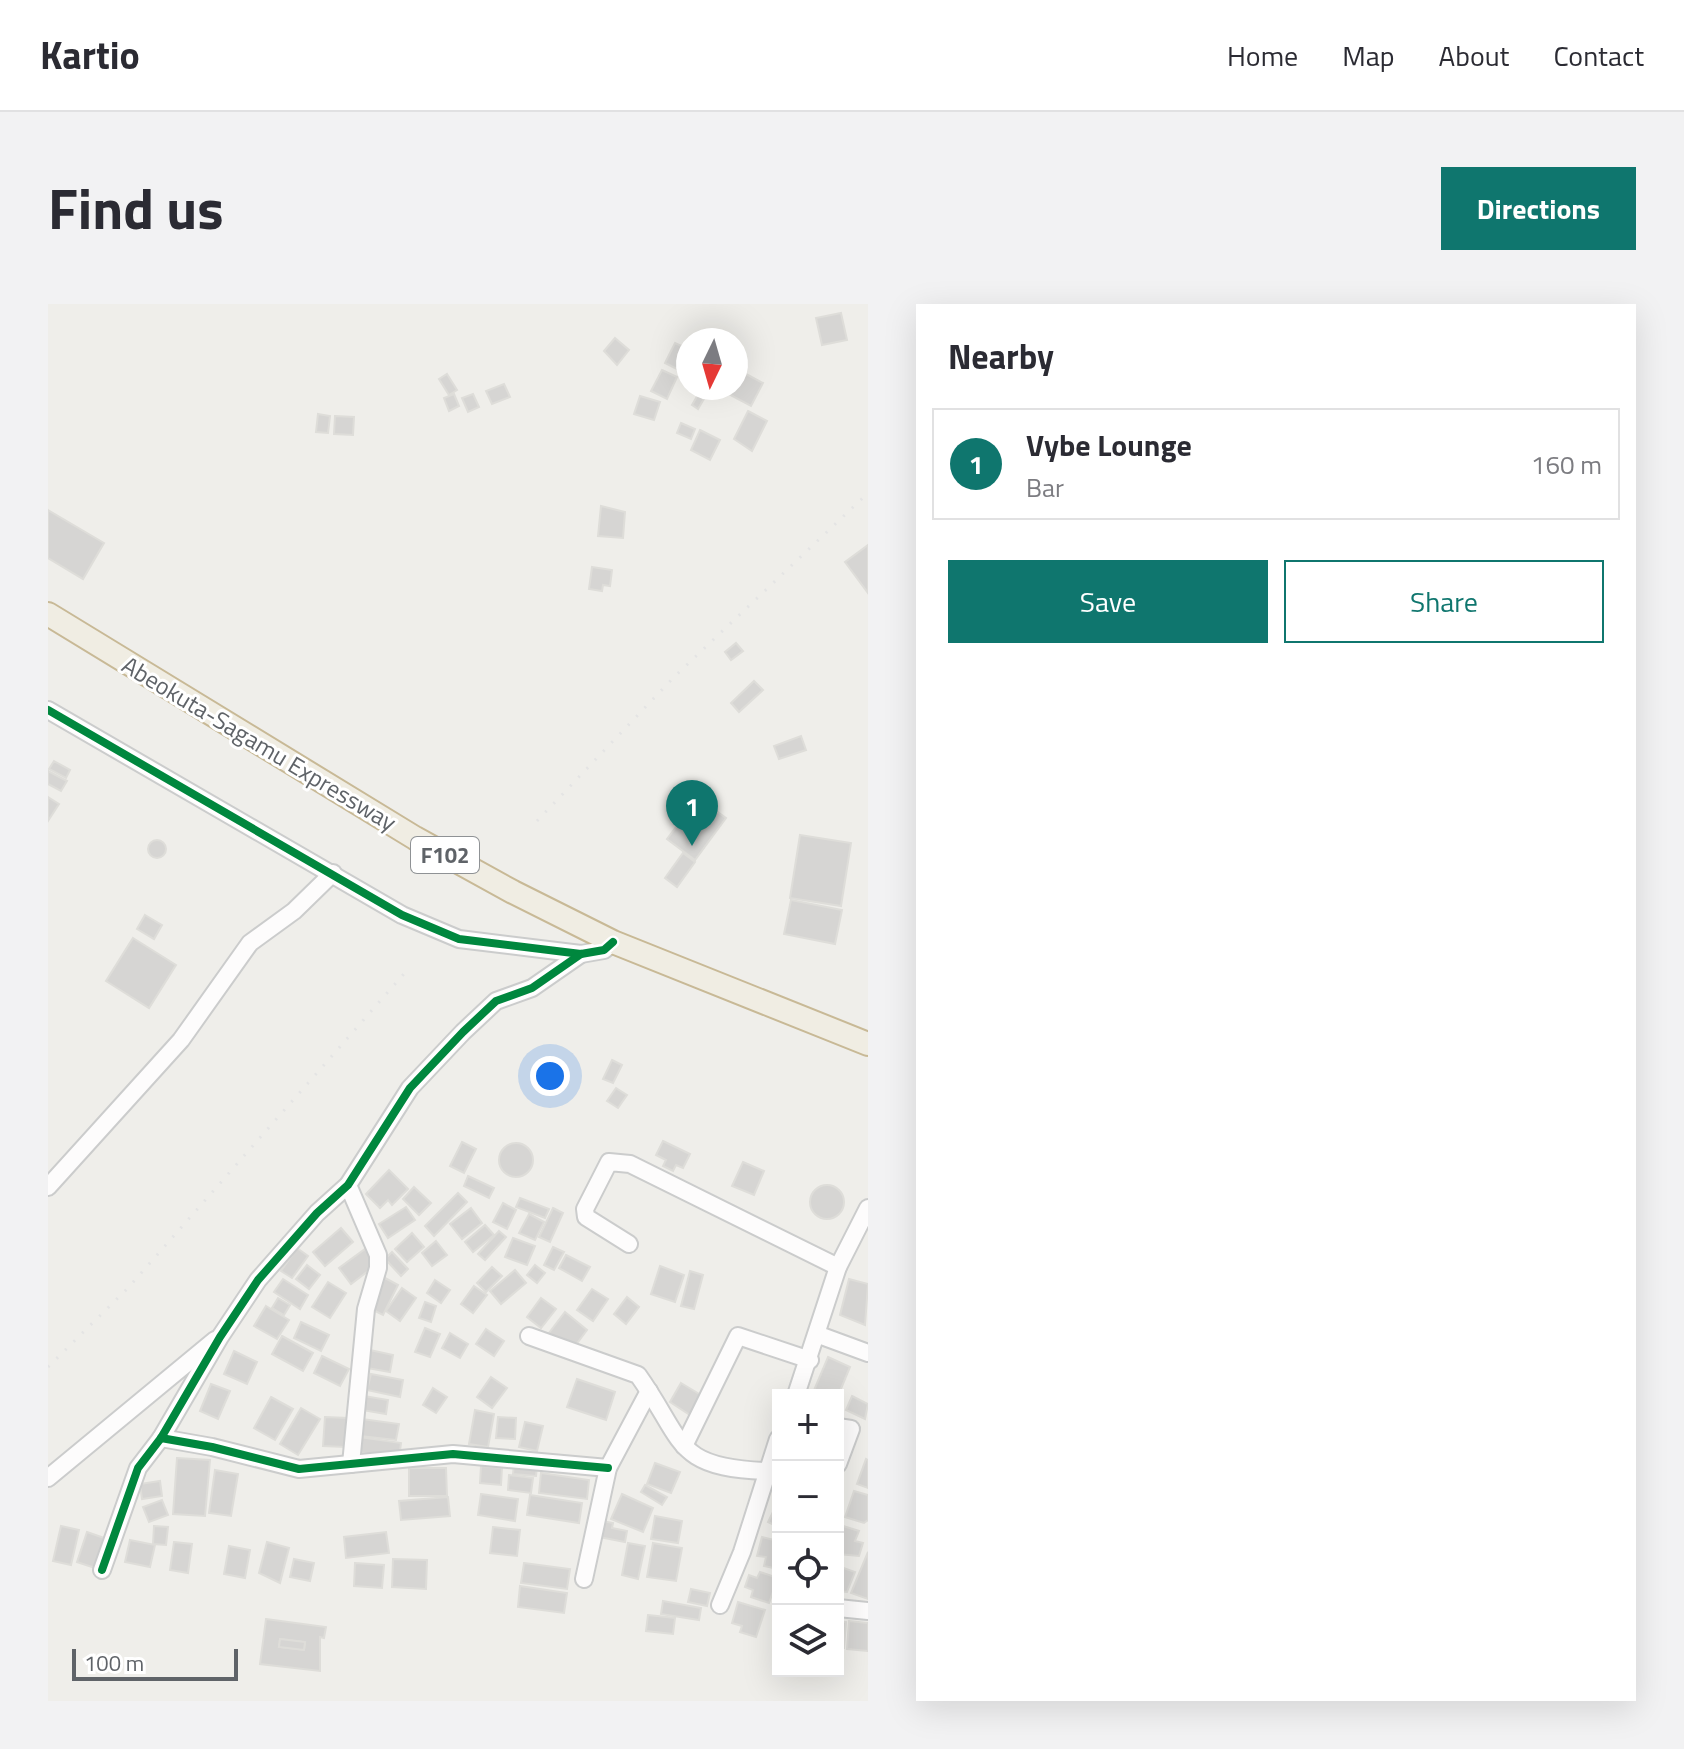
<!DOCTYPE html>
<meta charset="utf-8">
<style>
body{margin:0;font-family:"Titillium Web",sans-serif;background:#f2f2f3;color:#2b2b33}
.controls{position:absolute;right:24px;bottom:24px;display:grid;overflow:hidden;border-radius:0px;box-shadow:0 8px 32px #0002}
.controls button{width:72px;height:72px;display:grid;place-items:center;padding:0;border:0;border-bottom:2px solid #e1e1e2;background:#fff;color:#2b2b33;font:40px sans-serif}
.compass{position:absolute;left:628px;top:24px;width:72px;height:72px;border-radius:50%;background:#fff;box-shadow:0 8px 32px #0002;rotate:185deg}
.scale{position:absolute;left:24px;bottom:20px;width:166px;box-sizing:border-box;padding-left:8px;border:4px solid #5f6368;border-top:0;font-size:22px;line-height:28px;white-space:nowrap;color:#5f6368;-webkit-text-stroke:6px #fff;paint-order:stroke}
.you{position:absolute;left:502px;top:772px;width:28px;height:28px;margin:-20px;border:6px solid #fff;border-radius:50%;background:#1a73e8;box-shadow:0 0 0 12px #1a73e833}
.badge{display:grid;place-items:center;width:52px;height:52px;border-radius:50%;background:#0f766e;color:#fff;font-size:26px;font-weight:700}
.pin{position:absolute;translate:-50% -66px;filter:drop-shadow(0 2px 4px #0008)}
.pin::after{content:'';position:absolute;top:42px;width:28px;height:24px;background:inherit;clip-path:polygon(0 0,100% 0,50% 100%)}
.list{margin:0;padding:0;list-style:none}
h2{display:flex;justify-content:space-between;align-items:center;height:104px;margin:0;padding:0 32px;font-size:34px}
h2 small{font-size:26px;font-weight:400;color:#7c7c81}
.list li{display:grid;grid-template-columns:52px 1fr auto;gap:24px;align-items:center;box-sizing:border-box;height:112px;margin:0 16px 16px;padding:0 16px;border:2px solid #e1e1e2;border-radius:0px}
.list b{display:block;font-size:30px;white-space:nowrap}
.list p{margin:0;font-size:26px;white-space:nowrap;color:#7c7c81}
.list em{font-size:26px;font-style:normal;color:#7c7c81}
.actions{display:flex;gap:16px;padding:24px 32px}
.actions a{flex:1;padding:18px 0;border:2px solid #0f766e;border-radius:0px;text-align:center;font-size:28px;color:#0f766e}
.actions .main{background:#0f766e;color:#fff}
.icon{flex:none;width:44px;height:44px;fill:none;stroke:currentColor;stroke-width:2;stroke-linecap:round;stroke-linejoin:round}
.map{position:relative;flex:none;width:820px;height:1397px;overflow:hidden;border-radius:0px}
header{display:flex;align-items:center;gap:48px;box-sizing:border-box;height:112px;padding:0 40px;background:#fff;border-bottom:2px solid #e1e1e2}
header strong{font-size:38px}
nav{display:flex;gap:44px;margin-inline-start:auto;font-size:28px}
.intro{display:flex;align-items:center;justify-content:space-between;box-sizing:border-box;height:192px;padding:0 48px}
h1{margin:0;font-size:56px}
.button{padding:20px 36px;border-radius:0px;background:#0f766e;color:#fff;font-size:28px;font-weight:700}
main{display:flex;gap:48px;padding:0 48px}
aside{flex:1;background:#fff;border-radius:0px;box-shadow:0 8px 32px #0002}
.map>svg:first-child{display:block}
.building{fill:#d6d5d3;stroke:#deddd9;stroke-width:2;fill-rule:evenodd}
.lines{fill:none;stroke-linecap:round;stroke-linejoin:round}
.minor-casing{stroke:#cbcccc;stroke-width:20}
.highway-casing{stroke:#c8b996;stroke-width:26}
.minor{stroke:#fdfcfc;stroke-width:16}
.highway{stroke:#f0ede3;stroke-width:22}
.rail{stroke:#e4e4e4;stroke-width:3;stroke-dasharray:2 10;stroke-linecap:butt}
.cycleway-casing{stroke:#fff;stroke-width:13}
.cycleway{stroke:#00873e;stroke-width:8}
.labels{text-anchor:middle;stroke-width:6;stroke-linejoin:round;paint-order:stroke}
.shield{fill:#fff;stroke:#8f9295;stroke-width:2}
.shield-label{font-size:22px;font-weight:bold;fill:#5f6368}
.street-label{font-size:24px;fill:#5f6368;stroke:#fff}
</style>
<header>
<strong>Kartio</strong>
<nav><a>Home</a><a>Map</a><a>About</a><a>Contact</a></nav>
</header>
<div class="intro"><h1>Find us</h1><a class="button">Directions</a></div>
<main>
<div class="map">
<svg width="820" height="1397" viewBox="0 0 820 1397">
<rect width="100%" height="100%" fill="#efeeea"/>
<g class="building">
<polygon points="793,9 799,36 774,41 768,14"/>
<polygon points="567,34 581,46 569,61 556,47"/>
<polygon points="627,39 640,45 633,67 617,59"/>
<polygon points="614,66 629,73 619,95 603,87"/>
<polygon points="399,70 409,86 401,91 391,75"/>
<polygon points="698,70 715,79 703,102 673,86 688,84 688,74 694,77"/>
<polygon points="456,80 462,93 444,100 438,87"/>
<polygon points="651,89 657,93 650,105 644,101"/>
<polygon points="406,90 411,102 401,107 396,94"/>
<polygon points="425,90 431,103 420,108 414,94"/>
<polygon points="592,92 612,98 606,116 586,110"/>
<polygon points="700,107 719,117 704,147 686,135"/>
<polygon points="270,110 282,112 280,129 268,128"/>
<polygon points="287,112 306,113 305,131 286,130"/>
<polygon points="633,119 647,125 643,135 629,129"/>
<polygon points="652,126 672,136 662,156 643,146"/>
<polygon points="553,202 577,208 575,234 550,232"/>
<polygon points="0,206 56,239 35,275 0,254"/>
<polygon points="820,241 820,289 797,258"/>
<polygon points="544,263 564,266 562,282 555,281 554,287 541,285"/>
<polygon points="688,339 695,347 683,356 677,348"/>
<polygon points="706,377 715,386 691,408 683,399"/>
<polygon points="753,432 758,446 731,455 726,442"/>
<polygon points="6,457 22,466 18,474 1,465"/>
<polygon points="0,467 19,477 13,487 0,480"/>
<polygon points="639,487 646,492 633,511 626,506"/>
<polygon points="0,493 11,500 0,517"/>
<polygon points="650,494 678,514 647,556 619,535"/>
<polygon points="752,531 803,539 793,602 742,594"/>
<circle cx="109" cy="545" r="9"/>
<polygon points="635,549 647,558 629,583 617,574"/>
<polygon points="743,596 794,606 787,640 736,630"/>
<polygon points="97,611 114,621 106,635 89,625"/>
<polygon points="85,634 128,661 101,704 58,677"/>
<polygon points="564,756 574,761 565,779 555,775"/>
<polygon points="568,784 579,791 570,804 559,797"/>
<polygon points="615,837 642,850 635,864 628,861 625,867 615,862 618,856 608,851"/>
<polygon points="414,838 428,845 416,869 402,862"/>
<circle cx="468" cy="856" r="17"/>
<polygon points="695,858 716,867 706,891 684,882"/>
<polygon points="341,866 360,885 344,901 340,896 332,904 318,890"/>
<polygon points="420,872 446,884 441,894 416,882"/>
<circle cx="779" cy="898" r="17"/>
<polygon points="366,883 383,899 371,911 355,895"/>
<polygon points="410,889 419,898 386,932 377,922"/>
<polygon points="472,894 501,905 497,914 468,903"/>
<polygon points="455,899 468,906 459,925 445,918"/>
<polygon points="358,903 367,916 340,934 331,920"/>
<polygon points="423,904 434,919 414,935 402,920"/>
<polygon points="505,904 515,909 502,938 491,933"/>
<polygon points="481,910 496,918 487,936 471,929"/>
<polygon points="437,921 446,931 425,948 417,938"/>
<polygon points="293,924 305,938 277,962 265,948"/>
<polygon points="451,927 458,933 437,956 430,950"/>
<polygon points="364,929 376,943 359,958 347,945"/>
<polygon points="465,934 487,942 479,961 457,953"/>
<polygon points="388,937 399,951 384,962 374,949"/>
<polygon points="505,943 516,948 506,966 496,961"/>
<polygon points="249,944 260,952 244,974 233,967"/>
<polygon points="317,945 328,961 303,980 291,964"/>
<polygon points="344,948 360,965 353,972 337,955"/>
<polygon points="518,951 542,963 534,977 511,964"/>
<polygon points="259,961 272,971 261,985 248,975"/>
<polygon points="487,961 497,969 489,979 479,971"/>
<polygon points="612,962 636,971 627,998 603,990"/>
<polygon points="444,963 454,972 438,988 429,979"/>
<polygon points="467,966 478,979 453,1000 442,987"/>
<polygon points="642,967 655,971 646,1005 633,1002"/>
<polygon points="337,974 350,981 335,1011 321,1004"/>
<polygon points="235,975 260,991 252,1005 226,988"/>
<polygon points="801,975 820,980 817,1021 792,1011"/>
<polygon points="387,976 402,986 393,999 379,989"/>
<polygon points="280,978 298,989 282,1014 264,1003"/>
<polygon points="426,982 439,991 425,1009 413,1000"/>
<polygon points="354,984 368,994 352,1017 338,1007"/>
<polygon points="544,985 560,995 545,1017 529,1006"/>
<polygon points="579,993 591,1003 578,1020 566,1010"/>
<polygon points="230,994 242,1001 236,1011 224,1004"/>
<polygon points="493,994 508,1005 493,1024 479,1013"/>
<polygon points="377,998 388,1002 383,1018 371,1014"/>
<polygon points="218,1002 241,1016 229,1035 206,1022"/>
<polygon points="517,1008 539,1026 524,1046 501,1029"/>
<polygon points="253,1018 281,1031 273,1047 246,1034"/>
<polygon points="377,1024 392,1030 382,1053 367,1048"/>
<polygon points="438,1025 456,1037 446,1052 428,1040"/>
<polygon points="402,1029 420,1040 412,1054 394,1044"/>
<polygon points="234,1032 265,1049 255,1067 224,1050"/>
<polygon points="322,1046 345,1051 342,1068 319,1064"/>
<polygon points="186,1047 209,1058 199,1080 176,1070"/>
<polygon points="274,1052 301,1065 292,1082 266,1069"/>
<polygon points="780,1053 802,1063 790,1092 764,1091"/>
<polygon points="323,1070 355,1076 352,1093 319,1086"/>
<polygon points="443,1073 459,1084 444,1104 429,1093"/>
<polygon points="529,1075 567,1088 558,1116 519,1103"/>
<polygon points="633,1079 653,1091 642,1111 622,1098"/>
<polygon points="163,1080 182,1087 170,1115 152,1107"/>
<polygon points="385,1084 399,1093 388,1109 375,1101"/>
<polygon points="316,1092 340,1096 338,1110 314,1106"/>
<polygon points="804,1092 820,1100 817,1115 798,1106"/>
<polygon points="223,1093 245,1105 227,1136 206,1124"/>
<polygon points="253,1104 272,1115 250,1151 232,1140"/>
<polygon points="427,1106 446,1110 440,1143 421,1140"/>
<polygon points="277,1113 300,1114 298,1143 275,1142"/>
<polygon points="450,1113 468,1114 467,1135 448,1134"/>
<polygon points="314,1115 351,1120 348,1136 312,1132"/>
<polygon points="477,1118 495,1122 489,1147 471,1143"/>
<polygon points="311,1133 353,1139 351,1154 309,1148"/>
<polygon points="129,1154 162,1156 157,1212 125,1210"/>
<polygon points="818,1155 820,1156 820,1184 809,1180"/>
<polygon points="607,1159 632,1168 623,1189 599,1180"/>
<polygon points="466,1160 489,1163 488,1172 465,1170"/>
<polygon points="433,1162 454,1164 453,1181 432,1179"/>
<polygon points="361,1164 398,1164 399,1192 361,1192"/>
<polygon points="167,1166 190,1170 183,1212 161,1209"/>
<polygon points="493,1169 541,1176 539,1195 491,1189"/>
<polygon points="461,1171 485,1174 483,1189 460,1186"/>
<polygon points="112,1177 114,1192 94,1195 92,1180"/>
<polygon points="597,1181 619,1193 614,1201 593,1188"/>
<polygon points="806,1187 820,1191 820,1216 816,1219 797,1213"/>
<polygon points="433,1190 470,1195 467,1217 430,1211"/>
<polygon points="574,1190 605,1204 595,1228 563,1215"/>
<polygon points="482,1191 534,1199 531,1219 479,1211"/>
<polygon points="400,1193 402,1212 353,1216 351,1197"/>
<polygon points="114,1196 120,1211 101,1218 95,1203"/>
<polygon points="727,1204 730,1205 730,1227 730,1223 720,1218"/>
<polygon points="607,1212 634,1217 630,1239 603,1235"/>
<polygon points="554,1217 565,1219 564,1224 579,1227 577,1238 551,1233"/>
<polygon points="792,1221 811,1227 807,1237 815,1239 811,1252 790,1250"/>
<polygon points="13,1222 31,1226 23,1261 5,1257"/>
<polygon points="106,1222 120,1223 118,1241 105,1240"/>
<polygon points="445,1223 472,1226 469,1252 442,1249"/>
<polygon points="39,1228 56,1234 47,1264 29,1258"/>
<polygon points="338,1228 341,1249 298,1254 296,1233"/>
<polygon points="714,1233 730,1237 730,1265 716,1262 718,1253 709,1252"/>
<polygon points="82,1236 107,1241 102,1263 77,1258"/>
<polygon points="126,1238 144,1240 140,1269 122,1266"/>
<polygon points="219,1238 241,1244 232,1279 211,1269"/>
<polygon points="580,1239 597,1242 590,1275 574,1271"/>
<polygon points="605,1239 634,1244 628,1277 599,1273"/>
<polygon points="181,1242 202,1246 197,1274 176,1270"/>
<polygon points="820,1248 820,1295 803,1289"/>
<polygon points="246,1255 266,1259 262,1277 242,1273"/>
<polygon points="345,1255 379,1256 378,1285 344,1283"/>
<polygon points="307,1259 336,1261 334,1284 306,1282"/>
<polygon points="476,1259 522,1265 519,1285 473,1279"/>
<polygon points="790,1262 807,1268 799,1288 790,1287"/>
<polygon points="712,1268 730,1274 721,1299 703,1293 705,1286 697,1283 701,1271 709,1274"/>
<polygon points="472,1282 519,1289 516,1309 470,1303"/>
<polygon points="643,1285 662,1289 659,1302 640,1298"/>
<polygon points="615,1297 653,1304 651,1316 613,1310"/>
<polygon points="690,1298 717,1306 708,1333 692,1328 694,1322 684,1319"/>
<polygon points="600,1311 627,1314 625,1330 598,1327"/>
<path d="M218,1315L278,1323L276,1334L272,1333V1367L212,1360ZM232,1335L257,1338L256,1346L231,1343Z"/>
<polygon points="790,1317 798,1318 796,1344 790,1344"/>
<polygon points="801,1317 820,1319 820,1347 799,1345"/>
<polygon points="232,1335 257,1338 256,1346 231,1343"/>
</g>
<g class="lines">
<defs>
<g id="minor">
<polyline points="0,406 354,611 411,635 533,650 556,646 565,638"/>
<polyline points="300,881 330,951 330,964 318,1005 303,1160"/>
<polyline points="0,883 133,736 202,639 246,607 285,569"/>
<polyline points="581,940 538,913 537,905 561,858 582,860 790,963"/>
<polyline points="771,1031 820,1049"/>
<path d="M481,1032L590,1071C637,1137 625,1164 719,1167"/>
<polyline points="748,1091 790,963 820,904"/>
<polyline points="790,1123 803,1125 790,1160"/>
<polyline points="113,1134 164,1143 251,1165 405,1150 560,1164"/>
<polyline points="636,1142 690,1032 762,1056"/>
<polyline points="0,1174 167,1036"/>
<polyline points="54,1266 90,1164 113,1134 172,1033 210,976 269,909 300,881 362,784 415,728 448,697 484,684 533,650"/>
<polyline points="536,1275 560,1164 601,1087"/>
<polyline points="672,1301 694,1248 730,1135"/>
<polyline points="790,1304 820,1307"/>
</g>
<polyline id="highway" points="0,310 367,534 465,588 565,638 820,740"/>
</defs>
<use href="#minor" class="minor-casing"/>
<use href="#highway" class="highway-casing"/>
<use href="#minor" class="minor"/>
<use href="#highway" class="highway"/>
<g class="rail">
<polyline points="489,517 627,372 820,189"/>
<polyline points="0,1063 80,984 362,663"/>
</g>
<defs>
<g id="cycleway">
<polyline points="0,406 354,611 411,635 533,650 556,646 565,638"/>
<polyline points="113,1134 164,1143 251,1165 405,1150 560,1164"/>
<polyline points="54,1266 90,1164 113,1134 172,1033 210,976 269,909 300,881 362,784 415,728 448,697 484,684 533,650"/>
</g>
</defs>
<use href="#cycleway" class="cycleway-casing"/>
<use href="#cycleway" class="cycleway"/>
</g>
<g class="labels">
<rect class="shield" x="363" y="533" width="68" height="36" rx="6"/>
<g class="shield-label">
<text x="397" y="559">F102</text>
</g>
<g class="street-label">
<text transform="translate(211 440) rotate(31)" y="8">Abeokuta-Sagamu Expressway</text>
</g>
</g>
</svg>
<div class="controls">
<button>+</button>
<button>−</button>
<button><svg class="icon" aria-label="locate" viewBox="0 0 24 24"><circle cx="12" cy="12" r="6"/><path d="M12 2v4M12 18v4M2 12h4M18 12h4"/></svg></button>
<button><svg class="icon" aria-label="layers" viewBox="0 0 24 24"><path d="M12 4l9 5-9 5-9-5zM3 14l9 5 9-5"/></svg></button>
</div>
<svg class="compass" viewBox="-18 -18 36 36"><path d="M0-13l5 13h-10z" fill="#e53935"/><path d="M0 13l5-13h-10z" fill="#7c7c81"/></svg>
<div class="scale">100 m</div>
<div class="you"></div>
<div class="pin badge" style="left:644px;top:542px">1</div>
</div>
<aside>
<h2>Nearby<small></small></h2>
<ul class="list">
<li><span class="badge">1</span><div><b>Vybe Lounge</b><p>Bar</p></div><em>160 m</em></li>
</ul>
<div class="actions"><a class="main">Save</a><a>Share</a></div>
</aside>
</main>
